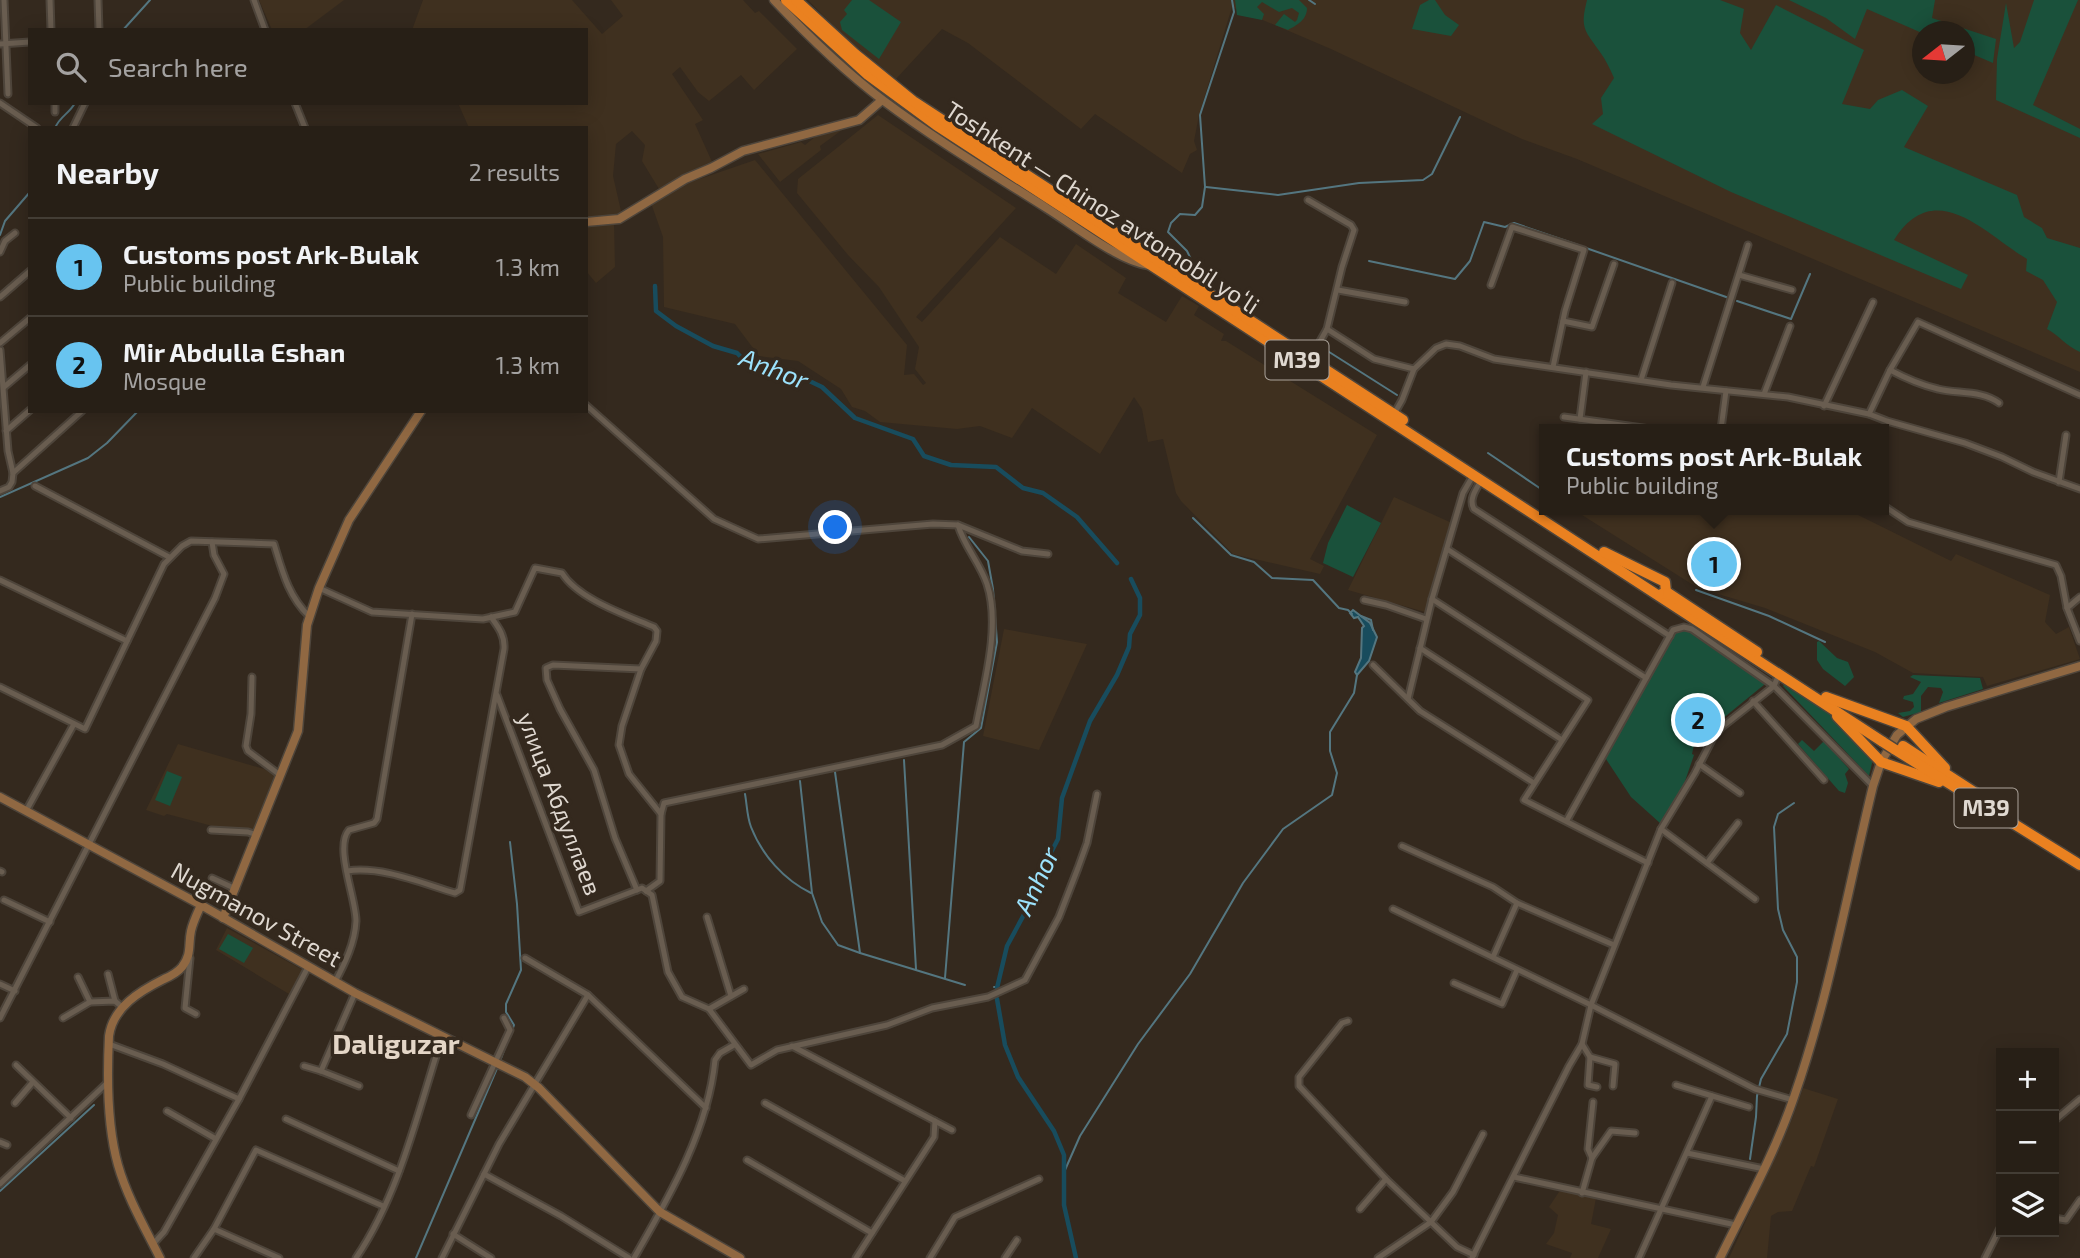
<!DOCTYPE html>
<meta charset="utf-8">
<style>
body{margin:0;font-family:"Exo 2",sans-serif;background:#2f271f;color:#f1f3f6}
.controls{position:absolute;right:21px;bottom:21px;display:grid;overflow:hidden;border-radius:0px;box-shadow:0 4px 18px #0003}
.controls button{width:63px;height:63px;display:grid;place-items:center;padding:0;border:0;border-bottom:2px solid #433d35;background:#271f16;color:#f1f3f6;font:35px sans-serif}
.compass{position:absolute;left:1912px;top:21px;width:63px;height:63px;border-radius:50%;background:#271f16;box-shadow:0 4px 18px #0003;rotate:253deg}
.you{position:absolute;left:836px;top:528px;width:24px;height:24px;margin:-18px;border:5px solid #fff;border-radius:50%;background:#1a73e8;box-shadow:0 0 0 10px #1a73e833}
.badge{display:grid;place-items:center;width:46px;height:46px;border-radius:50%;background:#68c4f0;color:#111;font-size:23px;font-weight:700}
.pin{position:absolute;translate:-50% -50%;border:4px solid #fff;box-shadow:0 2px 7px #0006}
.popup{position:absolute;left:1539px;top:424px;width:350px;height:91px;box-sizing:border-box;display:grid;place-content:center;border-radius:0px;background:#271f16;filter:drop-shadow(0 2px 5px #0005);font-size:23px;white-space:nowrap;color:#a4a2a1}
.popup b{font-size:26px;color:#f1f3f6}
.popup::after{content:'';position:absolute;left:50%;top:100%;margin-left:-14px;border:14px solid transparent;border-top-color:#271f16}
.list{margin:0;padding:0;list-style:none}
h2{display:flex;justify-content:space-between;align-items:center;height:91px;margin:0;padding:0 28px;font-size:30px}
h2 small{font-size:23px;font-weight:400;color:#a4a2a1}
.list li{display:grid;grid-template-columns:46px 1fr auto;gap:21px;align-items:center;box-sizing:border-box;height:98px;padding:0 28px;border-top:2px solid #433d35}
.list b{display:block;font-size:26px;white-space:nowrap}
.list p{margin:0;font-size:23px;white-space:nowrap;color:#a4a2a1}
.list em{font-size:23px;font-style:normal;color:#a4a2a1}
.icon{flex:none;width:38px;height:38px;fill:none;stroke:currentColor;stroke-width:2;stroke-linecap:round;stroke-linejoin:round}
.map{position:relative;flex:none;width:2080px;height:1258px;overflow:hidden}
.search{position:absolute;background:#271f16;box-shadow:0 4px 18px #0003;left:28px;top:28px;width:560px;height:77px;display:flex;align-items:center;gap:18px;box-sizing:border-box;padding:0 24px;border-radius:0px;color:#a4a2a1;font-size:26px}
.panel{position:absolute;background:#271f16;box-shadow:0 4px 18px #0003;left:28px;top:126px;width:560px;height:287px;border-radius:0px}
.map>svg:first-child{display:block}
.built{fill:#3f301f;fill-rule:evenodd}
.green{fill:#1a513b}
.water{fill:#184c5d;stroke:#547680;stroke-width:2}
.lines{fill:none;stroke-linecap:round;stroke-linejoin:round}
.stream{stroke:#547680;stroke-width:2}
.canal{stroke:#184c5d;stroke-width:4.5}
.street-casing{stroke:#4e453b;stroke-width:9}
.secondary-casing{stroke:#4e453b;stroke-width:11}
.highway-casing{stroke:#4e453b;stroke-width:13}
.street{stroke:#695d50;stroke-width:5}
.secondary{stroke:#906842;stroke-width:8}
.highway{stroke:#ea8120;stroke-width:10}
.highway-bridge-casing{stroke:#4e453b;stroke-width:13;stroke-linecap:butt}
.highway-bridge{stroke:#ea8120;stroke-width:10}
.labels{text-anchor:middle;stroke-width:7;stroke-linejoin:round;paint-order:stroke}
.shield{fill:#34291e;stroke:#aca49b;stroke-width:2}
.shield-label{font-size:23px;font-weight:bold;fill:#dfd8d0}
.street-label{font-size:24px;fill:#dfd8d0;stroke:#34291e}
.water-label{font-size:26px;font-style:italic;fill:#9ce2fc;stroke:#34291e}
.quarter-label{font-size:28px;font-weight:bold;fill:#e4d6c7;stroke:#34291e}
</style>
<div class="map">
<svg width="2080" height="1258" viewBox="0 0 2080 1258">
<rect width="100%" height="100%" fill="#34291e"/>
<g class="built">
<polygon points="259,0 344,0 304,30 272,30"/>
<polygon points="423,0 572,0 602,34 623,16 611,0 743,0 755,13 759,11 797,49 754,90 741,75 709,101 698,92 680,67 672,74 703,120 695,124 713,164 688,173 659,189 642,161 645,145 632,131 616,144 613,176 621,211 614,223 615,267 596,283 586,271 586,128 469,128 458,103 586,103 586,30 412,30"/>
<path d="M808,0H2080V372L1577,159L1522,139L1331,49L1232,7L1199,115L1194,141L1197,150L1190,154L1182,173L1095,114L1081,129L968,43L942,29L896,79L842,35ZM1923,32H1965V74H1923Z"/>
<polygon points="878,115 1016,208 916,317 922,322 1000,237 1056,274 1076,244 1126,278 1118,293 1166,322 1182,296 1199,306 1194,315 1224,334 1221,341 1226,341 1377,435 1310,559 1324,566 1320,574 1233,554 1181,501 1176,493 1163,439 1148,442 1142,409 1134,397 1100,454 1032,408 1012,438 980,426 957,429 880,422 865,411 852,407 841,389 798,361 759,356 735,324 664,307 663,237 651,203 688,183 755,160 907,345 904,375 914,374 923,385 926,383 915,369 919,347 879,287 848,255 797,193 798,179"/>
<polygon points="841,128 842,130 820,146 821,150 780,182 758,154 801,142 805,145 815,137"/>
<polygon points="1394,497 1452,523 1425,612 1348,590"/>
<polygon points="1574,510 1848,510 1951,561 1956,554 2050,595 2045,622 2056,634 2069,627 2080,659 1987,686 1983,677 1913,673 1875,652 1765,608 1698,588"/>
<polygon points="1004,629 1087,644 1039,750 983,736"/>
<polygon points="178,744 264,769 275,776 254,832 220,828 167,814 164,816 146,810"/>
<polygon points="227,928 303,970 289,994 216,950"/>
<polygon points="1803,1088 1838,1099 1814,1167 1811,1166 1792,1211 1778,1212 1771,1216 1767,1258 1729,1258 1792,1119"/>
<polygon points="1564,1190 1596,1198 1591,1224 1611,1229 1598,1258 1570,1258 1572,1253 1546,1244 1554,1233 1558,1215 1549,1207 1559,1192"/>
</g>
<g class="green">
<polygon points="852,0 869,0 901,22 879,59 842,30 840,22 847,14 844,10"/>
<path d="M1235,0H1299L1307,8C1307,20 1297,25 1288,30L1275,25L1284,14L1295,22L1297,20L1299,13L1292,8L1279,12L1262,2L1257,7L1264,14L1262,20L1237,15Z"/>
<polygon points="1429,0 1435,0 1445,15 1459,25 1451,36 1412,29 1420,5"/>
<path d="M1587,0H1720L1744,9L1740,33L1751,50L1776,5L1864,50L1842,104L1870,109L1878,100L1902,90L1928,106L1904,147L2017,195L2024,217L2042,228L2047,238L2080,248V352C2066,346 2060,336 2047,329L2057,302L2043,280L2026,271L2027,259C1985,234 1935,175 1894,240L1968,275L1961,289L1731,192L1592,124L1603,114L1601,98L1614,78C1610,69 1606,60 1600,52C1584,30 1580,28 1587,0Z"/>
<polygon points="1789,0 1935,0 1932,18 1996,39 1993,63 1965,51 1965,32 1922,33 1867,9 1855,39 1826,18"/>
<polygon points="2034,0 2078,0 2033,105 2080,129 2080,138 1996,100 1997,59 2006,3 2014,48 2020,42"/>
<polygon points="1347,505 1381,523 1353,577 1323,563 1328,543"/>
<polygon points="1686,630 1765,684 1716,724 1712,723 1696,736 1692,754 1694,755 1683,787 1660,823 1631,797 1604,756 1675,633"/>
<polygon points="1819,641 1837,658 1848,662 1854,677 1845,686 1823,669 1817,660 1817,642"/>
<polygon points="1913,675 1980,678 1983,689 1939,703 1943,692 1941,688 1928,687 1921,696 1921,712 1903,717 1898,713 1910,711 1914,707 1913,702 1903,699 1904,696 1913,694 1921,682 1910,677"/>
<polygon points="1785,683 1827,710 1873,759 1869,776 1783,686"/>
<polygon points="1802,740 1814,751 1824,741 1849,769 1845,774 1848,783 1845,793 1839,791 1798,744"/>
<polygon points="167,771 182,777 170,806 155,800"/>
<polygon points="228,934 253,948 244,963 219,949"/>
</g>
<polygon class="water" points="1353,610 1370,623 1377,637 1369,661 1357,675 1355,672 1361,658 1362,628 1364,626 1358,617 1354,618 1350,613"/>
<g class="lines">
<g class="stream">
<polyline points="1309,0 1315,4"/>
<polyline points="123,30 150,0"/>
<path d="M55,128C60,116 69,114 75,103"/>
<polyline points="1206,187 1278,195 1359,183 1423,180 1432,174 1460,117"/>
<polyline points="0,235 5,221 30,192"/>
<polyline points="1586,248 1729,298"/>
<polyline points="1369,261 1455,279 1470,261 1484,222 1505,227 1514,223 1578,245"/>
<polyline points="1199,276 1187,251 1168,232 1171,223 1180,214 1195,215 1202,207 1205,187 1200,115 1234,12 1232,0"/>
<polyline points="1737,301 1791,319 1810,274"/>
<polyline points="1326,350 1397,395"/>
<polyline points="1488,453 1544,491"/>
<polyline points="0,497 88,458 107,443 138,411"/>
<polyline points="1193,518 1231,555 1254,562 1272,578 1313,580 1339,608 1348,610 1352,614"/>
<polyline points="1696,590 1769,616 1825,642"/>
<polyline points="1361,616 1371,620 1373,630"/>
<polyline points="904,760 916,969"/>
<polyline points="835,772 860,953"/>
<polyline points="800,781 812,893 822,922 838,945 860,953 965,985"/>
<path d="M745,794C747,805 747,817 751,827C762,855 784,880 811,893"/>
<polyline points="510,842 517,904 521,970 506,1004 506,1012 514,1025 513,1028"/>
<polyline points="945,978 964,742 981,728 997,642 993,589 988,561 969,537"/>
<polyline points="994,987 997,987"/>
<polyline points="500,1061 508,1040"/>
<polyline points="1750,1159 1756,1117 1757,1096 1761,1079 1787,1034 1797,982 1797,957 1783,930 1778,909 1774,827 1778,814 1794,803"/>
<polyline points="1065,1170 1080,1136 1138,1044 1190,974 1243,883 1283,829 1332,795 1337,773 1330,751 1330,732 1354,693 1357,675"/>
<polyline points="0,1191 94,1105"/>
<polyline points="416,1258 498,1066"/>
</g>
<g class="canal">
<polyline points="655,286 656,311 676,326 713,346 737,353 744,360 761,368 799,376 822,387 855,418 913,439 924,456 951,465 996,467 1023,488 1043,493 1077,517 1117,563"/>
<polyline points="997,988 1007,946 1027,909 1042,870 1058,839 1062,798 1090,721 1117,675 1129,647 1130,634 1140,615 1140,598 1131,579"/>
<polyline points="997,999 1005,1045 1018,1077 1054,1131 1064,1155 1064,1205 1076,1258"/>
</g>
<defs>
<g id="street">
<polyline points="4,0 8,94"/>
<polyline points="50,0 51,30"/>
<polyline points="98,0 99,30"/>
<polyline points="254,0 265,30"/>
<polyline points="0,44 30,42"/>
<polyline points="0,103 37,128"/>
<polyline points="55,103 55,112"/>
<polyline points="295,103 305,128"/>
<polyline points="73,128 85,103"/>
<polyline points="1308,200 1351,225 1354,230 1342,267 1327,329 1310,359"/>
<polyline points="0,252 5,241 15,233"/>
<polyline points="1739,275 1792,290"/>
<polyline points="1491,285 1512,227 1584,250 1565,311 1553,367"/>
<polyline points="1338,290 1405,302"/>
<polyline points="0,297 30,271"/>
<polyline points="1563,321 1592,327 1614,264"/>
<polyline points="1327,329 1374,359 1414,369"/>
<polyline points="0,343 30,318"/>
<polyline points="0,350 8,451 13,473 12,482 9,487 0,491"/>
<path d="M1890,370C1905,378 1921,385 1938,389C1957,394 1982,390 1999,403"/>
<polyline points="1641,380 1672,283"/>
<polyline points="4,387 30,365"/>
<polyline points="1703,387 1748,245"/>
<polyline points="1764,394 1790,326"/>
<polyline points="586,405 714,519 758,539 933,524 958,525 1022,551 1048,554"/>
<polyline points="1824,406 1873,302"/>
<polyline points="1394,414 1402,400 1414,369 1436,348 1446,344 1460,346 1494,359 1671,385 1788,397 1869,414 1887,421 1965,443 2002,457 2033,472 2080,489"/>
<polyline points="1869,414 1890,370 1918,322 2080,395"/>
<polyline points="1564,417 1650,429"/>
<polyline points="1580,419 1586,372"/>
<polyline points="1721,429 1726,391"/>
<polyline points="6,431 30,410"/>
<polyline points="13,473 82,411"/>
<path d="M1482,479C1477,488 1468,499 1474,509L1670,636"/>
<polyline points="2059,482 2066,435"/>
<polyline points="35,486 169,557"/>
<polyline points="1884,506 1908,522 2056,565 2061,576 2067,608 2080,641"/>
<polyline points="1447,549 1646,678"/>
<polyline points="0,580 127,641"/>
<path d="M319,588L372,612L483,619L515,612L535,568L562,573C578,599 626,615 654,627L657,631L656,641L641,669L622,726L619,745L629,774L661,814"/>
<polyline points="1432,599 1588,700 1524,800 1648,863"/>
<polyline points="1364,600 1386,605 1426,619"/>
<polyline points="2067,608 2080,597"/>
<polyline points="1420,648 1562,740"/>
<polyline points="1373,665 1420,711 1534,783"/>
<polyline points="252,677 251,714 246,746 248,751 280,775"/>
<path d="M0,687L85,729L164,564L182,546L191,541L274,544C282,570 288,596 309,616"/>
<polyline points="497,695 579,912 642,888 652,895 668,972 682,997 709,1009 751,1065 777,1050 887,1025 932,1008 988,997 1025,980 1059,917 1078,868 1087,843 1097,794"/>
<polyline points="1408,699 1432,599 1463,493 1474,474"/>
<polyline points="1753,701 1824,780"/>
<polyline points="1699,764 1740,793"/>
<polyline points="26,811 74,724"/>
<polyline points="1567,820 1673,630 1684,627 1692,629 1774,686 1873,786"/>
<polyline points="1661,829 1755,899"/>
<polyline points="211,830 248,832 257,835"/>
<polyline points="1402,846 1493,887 1517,903 1614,945"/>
<polyline points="1707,863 1738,823"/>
<polyline points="0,871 2,872"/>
<path d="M347,871C383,866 421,883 455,893L460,890L504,649C505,636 499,628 491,617"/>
<polyline points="212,878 236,889"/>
<polyline points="637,890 615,838 594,770 560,709 547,680 546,668 553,665 641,669"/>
<path d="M646,891L660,881L661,814L664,803L942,745L976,726C984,684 1001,626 987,584C980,563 964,546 958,525"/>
<polyline points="4,900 50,922"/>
<polyline points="1393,909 1591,1005 1755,1089 1793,1100"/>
<polyline points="707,917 731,996"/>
<polyline points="1493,957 1517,903"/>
<polyline points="190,958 185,1008 196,1014"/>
<polyline points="525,958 588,995 706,1108"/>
<polyline points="108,974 115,1001"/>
<polyline points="78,977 90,1002"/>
<path d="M335,982C345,963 355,943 356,921C356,898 334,847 349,830L374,823L377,819L412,614"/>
<polyline points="1454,983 1502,1004 1517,970"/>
<polyline points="0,984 15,991"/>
<polyline points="355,993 321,1071 359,1086"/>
<polyline points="709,1009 744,989"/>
<polyline points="0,1018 215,598 224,574 214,555 212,542"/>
<polyline points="63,1018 90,1002 115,1001 122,1007"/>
<polyline points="1348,1021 1342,1023 1299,1077 1299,1086 1386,1179 1457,1247 1474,1255"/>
<polyline points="109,1044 163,1064 239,1099"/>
<polyline points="1582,1044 1590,1057 1588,1085 1597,1087"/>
<polyline points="792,1046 952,1130"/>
<polyline points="1590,1057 1615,1064 1613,1086"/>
<polyline points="16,1065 71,1118"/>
<polyline points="304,1066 321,1071"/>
<polyline points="1676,1085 1749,1107"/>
<polyline points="15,1103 33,1082"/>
<polyline points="765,1103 905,1181"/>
<polyline points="167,1111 216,1139"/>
<polyline points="471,1115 510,1030 504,1018"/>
<polyline points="286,1119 399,1171"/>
<polyline points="2054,1121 2080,1099"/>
<polyline points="0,1142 7,1145"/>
<polyline points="1687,1153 1764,1169"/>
<polyline points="1592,1158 1588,1149 1593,1102"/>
<polyline points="747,1160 872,1233"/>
<polyline points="484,1174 561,1216 629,1258"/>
<polyline points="1514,1177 1736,1225"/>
<polyline points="0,1184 107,1083"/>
<polyline points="1582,1193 1592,1158 1611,1131 1635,1133"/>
<polyline points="1360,1209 1386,1179"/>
<polyline points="2054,1218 2066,1220 2080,1200"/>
<polyline points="214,1229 279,1258"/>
<polyline points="453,1234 491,1258"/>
<polyline points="153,1244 164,1232 239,1099 308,967"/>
<polyline points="194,1258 214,1229 256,1150 383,1206"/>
<path d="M356,1258C400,1193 418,1111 442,1037"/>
<polyline points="442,1258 499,1144 588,995"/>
<path d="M634,1258C669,1197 708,1131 715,1060L720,1053L734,1045"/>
<polyline points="856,1258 934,1137 935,1121"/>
<polyline points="930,1258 955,1217 1039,1179"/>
<polyline points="1005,1258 1017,1240"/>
<polyline points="1378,1258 1431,1222 1453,1192 1483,1134"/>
<polyline points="1472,1258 1569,1066 1582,1044 1591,1005 1661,829 1695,773 1713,738 1722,727 1774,686 1779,674"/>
<polyline points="1639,1258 1712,1096"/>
<polyline points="1985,1258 2001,1226"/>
</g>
<g id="secondary">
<path d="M774,0C808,36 844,71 884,101C936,140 993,174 1048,209C1075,226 1119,261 1149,265"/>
<polyline points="586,222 619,219 685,179 711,168 743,151 859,120 882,100"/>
<polyline points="0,797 201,905 355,993 525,1077 539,1088 660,1212 740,1258"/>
<polyline points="223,918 298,731 307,625 319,588 349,520 421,411"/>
<path d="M160,1258C145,1228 127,1197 118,1165C107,1126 107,1075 109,1036C113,1007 140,991 164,979C171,976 177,973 182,967C192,954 188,945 191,931C193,922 197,914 201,905"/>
<path d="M1720,1258C1746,1205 1775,1153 1794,1097C1829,997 1848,889 1873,786L1881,762L1897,735L1916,719L1946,707L2080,666"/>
</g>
<g id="highway">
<polyline points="786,0 868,75 936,125 1883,742"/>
<polyline points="796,0 855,54 913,101 1403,420"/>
<polyline points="1604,552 1665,582 1666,592 1659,595"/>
<polyline points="1668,593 1757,652"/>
<polyline points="1826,697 1906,726 1945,768"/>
<polyline points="1837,716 1881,762 1939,782"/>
<polyline points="1903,746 2011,816"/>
<polyline points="1894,749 2080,865"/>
</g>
</defs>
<use href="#street" class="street-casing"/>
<use href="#secondary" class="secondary-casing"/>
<use href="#highway" class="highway-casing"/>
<use href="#street" class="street"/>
<use href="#secondary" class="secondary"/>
<use href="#highway" class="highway"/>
<defs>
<polyline id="highway-bridge" points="1883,742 1894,749"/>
</defs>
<use href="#highway-bridge" class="highway-bridge-casing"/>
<use href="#highway-bridge" class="highway-bridge"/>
</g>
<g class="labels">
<g class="shield">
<rect x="1265.5" y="340.5" width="63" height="39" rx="5"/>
<rect x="1954.5" y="788.5" width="63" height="39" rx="5"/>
</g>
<g class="shield-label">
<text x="1297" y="368">M39</text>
<text x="1986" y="816">M39</text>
</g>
<g class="street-label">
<text transform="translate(1102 208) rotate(33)" y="8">Toshkent — Chinoz avtomobil yoʻli</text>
<text transform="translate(559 804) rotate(69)" y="8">улица Абдуллаев</text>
<text transform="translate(256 915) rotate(29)" y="8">Nugmanov Street</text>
</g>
<g class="water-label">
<text transform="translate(774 369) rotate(21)" y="9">Anhor</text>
<text transform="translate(1037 881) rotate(-65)" y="9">Anhor</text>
</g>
<g class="quarter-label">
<text x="396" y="1054">Daliguzar</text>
</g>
</g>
</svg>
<div class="controls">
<button>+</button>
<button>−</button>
<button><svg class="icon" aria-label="layers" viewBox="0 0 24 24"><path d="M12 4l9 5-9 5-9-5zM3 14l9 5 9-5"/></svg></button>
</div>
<svg class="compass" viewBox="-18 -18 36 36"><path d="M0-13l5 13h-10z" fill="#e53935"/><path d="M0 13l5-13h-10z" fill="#a4a2a1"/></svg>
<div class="you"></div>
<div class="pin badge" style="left:1714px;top:564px">1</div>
<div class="popup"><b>Customs post Ark-Bulak</b>Public building</div>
<div class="pin badge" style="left:1698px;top:720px">2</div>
<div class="search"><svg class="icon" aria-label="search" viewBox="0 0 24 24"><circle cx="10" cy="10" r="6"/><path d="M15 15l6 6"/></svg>Search here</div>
<section class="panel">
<h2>Nearby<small>2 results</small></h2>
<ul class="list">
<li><span class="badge">1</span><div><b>Customs post Ark-Bulak</b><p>Public building</p></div><em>1.3 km</em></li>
<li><span class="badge">2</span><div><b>Mir Abdulla Eshan</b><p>Mosque</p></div><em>1.3 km</em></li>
</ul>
</section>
</div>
